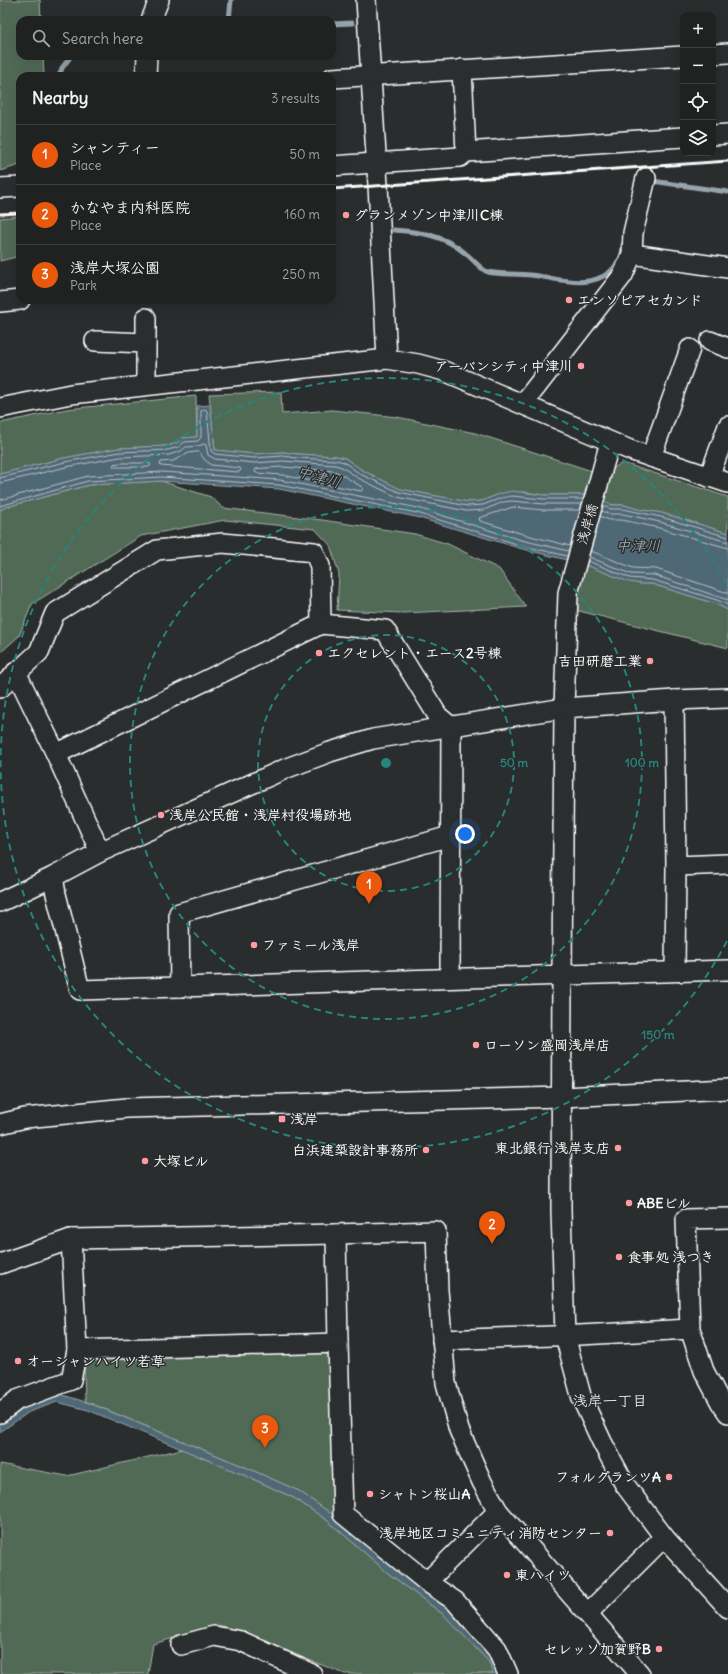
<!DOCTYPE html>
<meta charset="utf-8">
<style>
body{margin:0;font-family:Delius,"Klee One",sans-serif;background:#2d2f2f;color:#f1f3f6}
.controls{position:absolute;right:12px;top:12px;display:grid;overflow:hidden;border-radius:8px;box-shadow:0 4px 16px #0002}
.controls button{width:36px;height:36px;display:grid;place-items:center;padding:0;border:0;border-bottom:1px solid #3d3f40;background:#202222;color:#f1f3f6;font:20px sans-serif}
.you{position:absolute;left:465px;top:834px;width:14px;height:14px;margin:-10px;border:3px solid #fff;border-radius:50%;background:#1a73e8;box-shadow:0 0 0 6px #1a73e833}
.badge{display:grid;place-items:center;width:26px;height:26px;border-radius:50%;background:#ea580c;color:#fff;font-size:13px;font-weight:700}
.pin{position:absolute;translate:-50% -33px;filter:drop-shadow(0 1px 2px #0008)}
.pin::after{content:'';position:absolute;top:21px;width:14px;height:12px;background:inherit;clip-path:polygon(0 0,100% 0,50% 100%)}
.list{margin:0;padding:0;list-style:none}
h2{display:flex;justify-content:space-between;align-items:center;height:52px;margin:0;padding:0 16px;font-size:17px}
h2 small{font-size:13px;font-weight:400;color:#a2a4a5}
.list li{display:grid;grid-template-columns:26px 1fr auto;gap:12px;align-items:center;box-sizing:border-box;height:60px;padding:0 16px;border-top:1px solid #3d3f40}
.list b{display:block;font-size:15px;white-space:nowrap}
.list p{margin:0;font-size:13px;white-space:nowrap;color:#a2a4a5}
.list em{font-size:13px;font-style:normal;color:#a2a4a5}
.icon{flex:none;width:22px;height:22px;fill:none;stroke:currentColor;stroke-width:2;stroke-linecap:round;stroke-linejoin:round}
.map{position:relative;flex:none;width:728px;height:1674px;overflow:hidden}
.search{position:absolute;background:#202222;box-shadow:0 4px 16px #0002;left:16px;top:16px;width:320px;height:44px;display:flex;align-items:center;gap:10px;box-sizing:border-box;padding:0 14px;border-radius:12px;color:#a2a4a5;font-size:15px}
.panel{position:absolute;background:#202222;box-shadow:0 4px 16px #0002;left:16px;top:72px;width:320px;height:232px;border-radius:12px}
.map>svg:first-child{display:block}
.green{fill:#516a57;stroke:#a8b4ab}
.water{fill:#506875;stroke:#96a4ac}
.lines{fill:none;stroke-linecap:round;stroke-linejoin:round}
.shore{stroke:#b9c3c8;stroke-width:1}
.stream{stroke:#96a4ac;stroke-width:5}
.minor-casing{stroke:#fff;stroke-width:22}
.minor{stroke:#2a2d2e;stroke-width:19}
.rail{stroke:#fff;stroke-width:3}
.ring{fill:none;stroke:#27847c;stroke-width:2;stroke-dasharray:7 5}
.poi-dot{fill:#ff9aa2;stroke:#2a2d2e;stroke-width:1.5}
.labels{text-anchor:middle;stroke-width:3;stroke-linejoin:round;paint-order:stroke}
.poi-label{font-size:14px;font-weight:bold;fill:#fff;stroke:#2a2d2e;text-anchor:start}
.street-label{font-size:14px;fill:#fff;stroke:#2a2d2e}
.water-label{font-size:15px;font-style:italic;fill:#a8b4ba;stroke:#2a2d2e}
.neighbourhood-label{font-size:15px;fill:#fff;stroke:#2a2d2e}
.centre{fill:#27847c;stroke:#2a2d2e;stroke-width:2}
.ring-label{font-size:12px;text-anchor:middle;font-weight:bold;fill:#27847c;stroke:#2a2d2e;stroke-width:3;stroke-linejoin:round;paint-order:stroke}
</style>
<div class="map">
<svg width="728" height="1674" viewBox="0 0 728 1674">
<rect width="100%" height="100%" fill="#2a2d2e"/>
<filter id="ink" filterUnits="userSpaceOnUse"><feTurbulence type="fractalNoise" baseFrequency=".025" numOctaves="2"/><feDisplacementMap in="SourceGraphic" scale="8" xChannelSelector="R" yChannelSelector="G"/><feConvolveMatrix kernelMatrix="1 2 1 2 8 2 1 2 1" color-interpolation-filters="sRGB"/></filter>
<g filter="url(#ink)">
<g class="green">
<polygon points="0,0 40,0 41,20 20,20 20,56 43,56 44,76 20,76 20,165 0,171"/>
<polygon points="20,216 20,256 0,261 0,218"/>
<polygon points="281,392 282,414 332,410 397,417 475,433 595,472 587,495 544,495 525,492 499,494 482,501 468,502 400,489 362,470 345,458 336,456 297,454 283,452 254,454 215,450 209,394"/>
<polygon points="196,396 197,437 182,438 177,443 168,446 119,448 64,458 0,474 0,423 67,409"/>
<path d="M623,463L728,497V533L662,513L637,509L624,505H612L600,500C605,483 605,470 623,463Z"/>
<polygon points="161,481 211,497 223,508 322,520 415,534 448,544 499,569 526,607 403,613 337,610 339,574 330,545 315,529 225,520 141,536 32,604 19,636 0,653 0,510 6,507 89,485"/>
<path d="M582,564C606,571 626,585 652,584L716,604L728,610V648L575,610V591Z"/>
<polygon points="321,1351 329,1356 333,1515 299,1491 245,1467 85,1401 84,1367 94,1358"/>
<polygon points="182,1449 251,1478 294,1498 328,1521 388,1573 444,1615 489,1662 493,1674 345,1674 219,1625 153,1644 148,1674 0,1674 0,1464 67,1476"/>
</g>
<g class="water">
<polygon points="210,405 215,450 254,454 283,452 297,454 336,456 345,458 362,470 400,489 468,502 482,501 499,494 512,491 544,495 587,495 612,505 624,505 637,509 662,513 728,533 728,610 716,604 652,584 641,584 629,582 583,564 519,548 416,517 279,489 161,481 109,484 89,485 6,507 0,510 0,474 64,458 119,448 168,446 177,443 182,438 197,437 197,406"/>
<polygon points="56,1393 89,1403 245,1467 299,1491 333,1515 392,1566 451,1610 495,1657 501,1674 493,1674 489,1662 444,1615 388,1573 328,1521 294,1498 251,1478 88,1410 57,1402 29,1412 0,1432 0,1423 24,1407"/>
</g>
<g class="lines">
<g class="shore">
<polygon points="199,452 205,460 211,465 240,468 241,470 239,472 161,466 160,465 161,462 173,461 189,453"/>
<polygon points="121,463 149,463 151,465 149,467 113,467 114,464"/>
<polygon points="283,467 334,471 339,473 362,487 363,489 361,491 282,475 256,473 255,471 256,469"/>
<polyline points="0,478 65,462 120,452 168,450 179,447 184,442 198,441 201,437 201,411 205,409 207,411 211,451 215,454 254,458 283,456 297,458 336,460 344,462 360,474 399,492 467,506 483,505 501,498 512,496 544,499 583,499"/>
<polyline points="0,483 66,467 120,457 169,455 181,451 186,447 198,446 204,444 206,445 208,455 215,459 254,463 283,461 335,465 342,467 358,478 397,497 466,511 484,510 503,502 512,501 544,504 582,504"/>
<polyline points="0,500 88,476 162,472 280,480 418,508 521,540 569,551"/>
<polyline points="0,506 88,481 161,477 279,485 417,513 520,545 567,556"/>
<polyline points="603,506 611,509 623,509 661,517 728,537"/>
<polyline points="602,511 610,514 623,514 660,522 728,542"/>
<polyline points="600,516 609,520 622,520 659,528 728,548"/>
<polyline points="570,546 523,534 480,521 479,518 513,507 543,510 580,510"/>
<polyline points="591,551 633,568 656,569 728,593"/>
<polyline points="589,557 631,574 654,575 728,600"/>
<polyline points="588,561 630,578 653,580 717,600 728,605"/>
</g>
<g class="stream">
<polyline points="229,20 231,0"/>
<polyline points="332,24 352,23"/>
<polyline points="59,76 62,68 71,56"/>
<polyline points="652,181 728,192"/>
<path d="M394,230C420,232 444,235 465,253C471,257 482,271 488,272C500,275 517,273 531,275C557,278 587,290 610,272C618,264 623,257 623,245"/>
</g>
<defs>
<g id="minor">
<polyline points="366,0 378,185 387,359"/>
<polyline points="151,20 159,0"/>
<polyline points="713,54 728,53"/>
<polyline points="462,69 466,152"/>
<polyline points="146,76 147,56"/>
<polyline points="332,78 683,56"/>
<polyline points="713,135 728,134"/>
<polyline points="332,166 460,157 466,152 683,137"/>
<polyline points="0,188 20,187"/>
<polyline points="632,254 728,268"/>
<polyline points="0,302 20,300"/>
<polyline points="95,341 146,343 146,376"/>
<polyline points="710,341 728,348"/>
<polyline points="146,343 146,318"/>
<polyline points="523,404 623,275 632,254 633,233 646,178"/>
<polyline points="0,408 71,394 387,359 418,364 444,371 630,450 728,483"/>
<polyline points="610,442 568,593 564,708 562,975 561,1210 565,1336 582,1399 602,1442 625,1485 664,1537 728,1608"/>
<polyline points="651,457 690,349"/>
<polyline points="709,477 728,426"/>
<polyline points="16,672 56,754 100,852"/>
<polyline points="0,688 39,652 55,613 157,550 223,543 314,552 320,566 321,624"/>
<polyline points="674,700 676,866 675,971"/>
<polyline points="56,754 321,624 385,630 438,716 451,727 450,978"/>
<polyline points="676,866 728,864"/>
<polyline points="53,877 56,894 80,990 728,970"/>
<polyline points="0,902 53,877 100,852 287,768 330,752 373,739 564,708 674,700 728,698"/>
<polyline points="180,987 179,913 450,836"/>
<polyline points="0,1124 25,1118 127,1108 562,1097 728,1089"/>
<polyline points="728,1218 686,1219 690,1329 704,1371 721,1403 728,1413"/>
<polyline points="336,1234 338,1343 343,1514 427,1582 455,1601 497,1649 508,1674"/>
<polyline points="0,1264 71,1239 336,1234 436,1231 438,1290 446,1383 459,1430 482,1482 498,1511 640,1674"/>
<polyline points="442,1340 580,1335 690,1329"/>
<polyline points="77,1350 338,1343"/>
<polyline points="0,1413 17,1400 71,1380 77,1350 71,1239"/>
<polyline points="427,1582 498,1511"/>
<polyline points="588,1613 664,1537"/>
<polyline points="181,1645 214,1636 241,1641 312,1674"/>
</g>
</defs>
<use href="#minor" class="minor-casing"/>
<use href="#minor" class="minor"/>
<g class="rail">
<polyline points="332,189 728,161"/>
<polyline points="0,214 20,213"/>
</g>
</g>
</g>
<g class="ring">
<circle cx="386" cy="763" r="128"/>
<circle cx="386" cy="763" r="256"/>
<path d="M727 941A385 385 0 1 1 727 585"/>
</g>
<g class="poi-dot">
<circle cx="346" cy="215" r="4"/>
<circle cx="569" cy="300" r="4"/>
<circle cx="581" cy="366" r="4"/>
<circle cx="319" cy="653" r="4"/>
<circle cx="650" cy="661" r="4"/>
<circle cx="161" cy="815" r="4"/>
<circle cx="254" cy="945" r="4"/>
<circle cx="476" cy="1045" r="4"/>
<rect x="278" y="1115" width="8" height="8" rx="2"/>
<circle cx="618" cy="1148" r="4"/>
<circle cx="426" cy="1150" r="4"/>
<circle cx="145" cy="1161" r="4"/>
<circle cx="629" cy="1203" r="4"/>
<circle cx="619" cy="1257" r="4"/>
<circle cx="18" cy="1361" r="4"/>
<circle cx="669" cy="1477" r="4"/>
<circle cx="370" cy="1494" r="4"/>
<circle cx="610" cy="1533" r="4"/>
<circle cx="507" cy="1575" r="4"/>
<circle cx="659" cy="1649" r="4"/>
</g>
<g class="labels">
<g class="poi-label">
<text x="354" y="220">グランメゾン中津川C棟</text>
<text x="577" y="305">エンソピアセカンド</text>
<text x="573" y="371" text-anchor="end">アーバンシティ中津川</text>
<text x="327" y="658">エクセレント・エース2号棟</text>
<text x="642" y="666" text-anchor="end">吉田研磨工業</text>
<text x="169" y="820">浅岸公民館・浅岸村役場跡地</text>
<text x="262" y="950">ファミール浅岸</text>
<text x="484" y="1050">ローソン盛岡浅岸店</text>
<text x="290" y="1124">浅岸</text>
<text x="610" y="1153" text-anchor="end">東北銀行 浅岸支店</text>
<text x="418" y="1155" text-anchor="end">白浜建築設計事務所</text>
<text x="153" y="1166">大塚ビル</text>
<text x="637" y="1208">ABEビル</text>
<text x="627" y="1262">食事処 浅つき</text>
<text x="26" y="1366">オーシャンハイツ若草</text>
<text x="661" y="1482" text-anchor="end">フォルグランツA</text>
<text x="378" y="1499">シャトン桜山A</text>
<text x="602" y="1538" text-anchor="end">浅岸地区コミュニティ消防センター</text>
<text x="515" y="1580">東ハイツ</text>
<text x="651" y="1654" text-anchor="end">セレッソ加賀野B</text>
</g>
<g class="street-label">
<text transform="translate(587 524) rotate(-74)" y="5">浅岸橋</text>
</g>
<g class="water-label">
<text transform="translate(319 477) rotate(16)" y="5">中津川</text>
<text x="638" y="551">中津川</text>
</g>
<g class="neighbourhood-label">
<text x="610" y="1406">浅岸一丁目</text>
</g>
</g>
<circle cx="386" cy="763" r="6" class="centre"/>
<g class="ring-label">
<text x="514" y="767">50 m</text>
<text x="642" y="767">100 m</text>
<text x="658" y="1039">150 m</text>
</g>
</svg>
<div class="controls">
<button>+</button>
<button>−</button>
<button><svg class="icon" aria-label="locate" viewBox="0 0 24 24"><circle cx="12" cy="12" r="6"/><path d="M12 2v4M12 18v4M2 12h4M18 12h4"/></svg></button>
<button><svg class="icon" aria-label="layers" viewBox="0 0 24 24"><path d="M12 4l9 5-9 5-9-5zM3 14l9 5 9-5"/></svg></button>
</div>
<div class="you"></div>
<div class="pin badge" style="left:369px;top:904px">1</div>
<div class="pin badge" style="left:492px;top:1244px">2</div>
<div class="pin badge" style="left:265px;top:1448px">3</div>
<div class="search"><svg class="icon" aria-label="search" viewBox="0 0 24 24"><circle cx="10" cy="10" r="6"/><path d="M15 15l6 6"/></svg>Search here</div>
<section class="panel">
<h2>Nearby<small>3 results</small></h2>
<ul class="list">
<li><span class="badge">1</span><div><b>シャンティー</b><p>Place</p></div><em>50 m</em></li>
<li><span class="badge">2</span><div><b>かなやま内科医院</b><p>Place</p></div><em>160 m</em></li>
<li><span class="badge">3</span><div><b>浅岸大塚公園</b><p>Park</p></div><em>250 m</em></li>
</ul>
</section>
</div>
